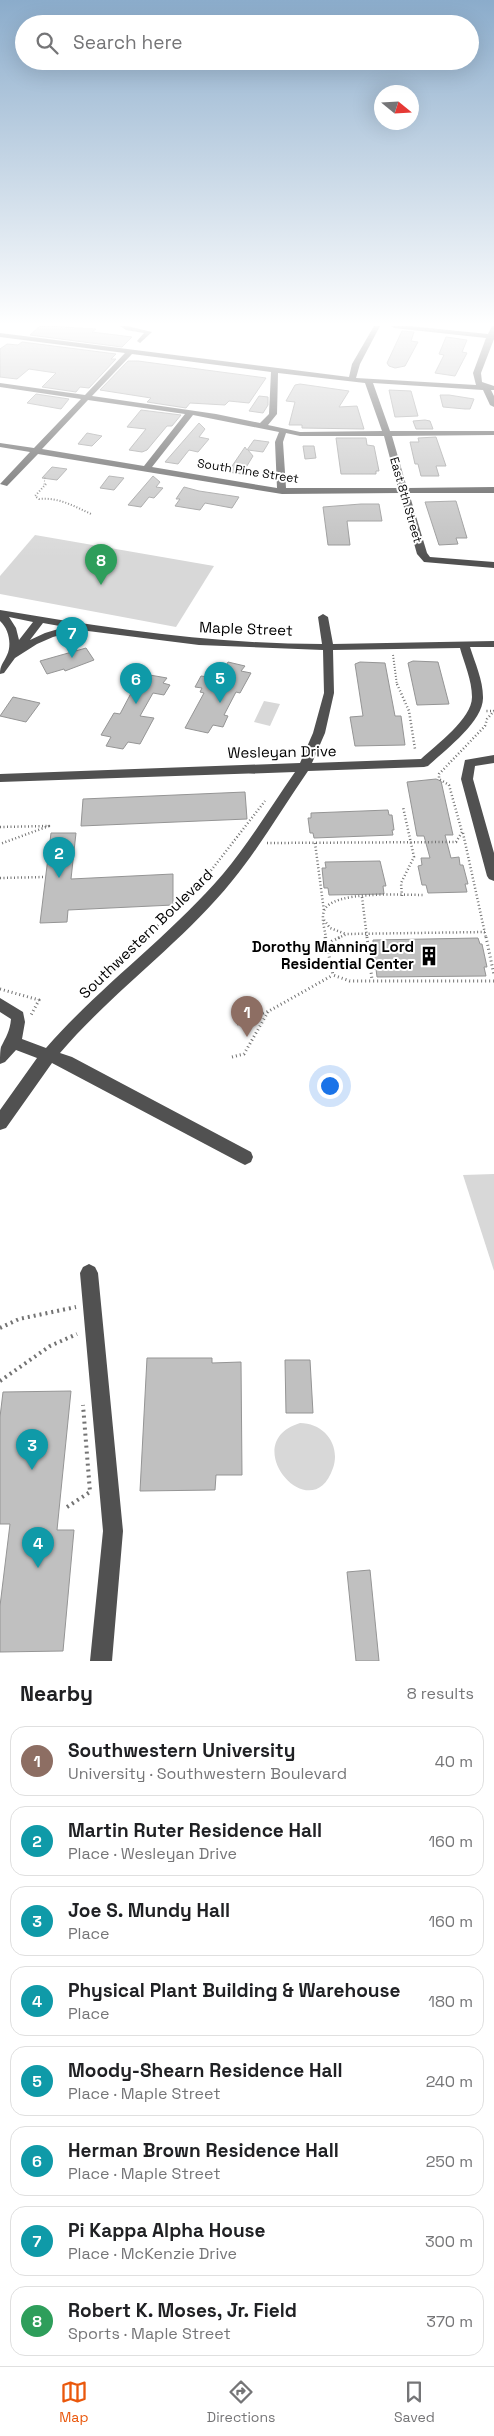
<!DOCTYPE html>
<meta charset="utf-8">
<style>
body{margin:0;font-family:"Space Grotesk",sans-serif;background:#f2f2f2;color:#202124}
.compass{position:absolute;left:374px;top:85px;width:45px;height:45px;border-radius:50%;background:#fff;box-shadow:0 5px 20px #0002;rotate:108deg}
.you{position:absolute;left:329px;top:1085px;width:18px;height:18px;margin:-12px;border:4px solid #fff;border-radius:50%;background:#1a73e8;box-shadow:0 0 0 8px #1a73e833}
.badge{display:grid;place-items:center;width:32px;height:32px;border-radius:50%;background:#ea580c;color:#fff;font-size:16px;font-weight:700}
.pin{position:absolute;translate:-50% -41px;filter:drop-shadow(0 1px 2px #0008)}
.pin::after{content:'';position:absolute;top:26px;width:18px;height:15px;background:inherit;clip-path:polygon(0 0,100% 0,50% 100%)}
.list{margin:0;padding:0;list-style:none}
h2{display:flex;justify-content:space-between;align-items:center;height:65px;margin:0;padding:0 20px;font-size:21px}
h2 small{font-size:16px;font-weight:400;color:#757577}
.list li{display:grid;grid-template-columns:32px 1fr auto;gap:15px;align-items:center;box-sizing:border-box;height:70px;margin:0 10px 10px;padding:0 10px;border:1px solid #e0e0e0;border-radius:15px}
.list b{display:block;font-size:19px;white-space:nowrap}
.list p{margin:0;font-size:16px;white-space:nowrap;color:#757577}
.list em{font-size:16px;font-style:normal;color:#757577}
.icon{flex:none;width:28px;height:28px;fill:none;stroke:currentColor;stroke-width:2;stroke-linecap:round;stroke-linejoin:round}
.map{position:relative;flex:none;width:494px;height:1661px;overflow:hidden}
.search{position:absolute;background:#fff;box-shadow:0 5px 20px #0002;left:15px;right:15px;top:15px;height:55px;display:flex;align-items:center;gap:12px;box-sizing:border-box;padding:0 18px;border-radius:28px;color:#757577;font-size:19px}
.sheet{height:705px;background:#fff}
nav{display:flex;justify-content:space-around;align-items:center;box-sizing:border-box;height:70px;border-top:1px solid #e0e0e0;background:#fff;font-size:14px;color:#757577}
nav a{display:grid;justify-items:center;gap:2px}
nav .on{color:#ea580c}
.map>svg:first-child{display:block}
.green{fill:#d8d8d8}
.building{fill:#c0c0c0;stroke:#959595}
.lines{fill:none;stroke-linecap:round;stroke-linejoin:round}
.path-far4{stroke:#737373;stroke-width:1;stroke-dasharray:0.5 1;stroke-linecap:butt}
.path-far3{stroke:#737373;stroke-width:2;stroke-dasharray:1 2;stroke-linecap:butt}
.path-far2{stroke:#737373;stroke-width:2.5;stroke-dasharray:1 2.5;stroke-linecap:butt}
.path-far1{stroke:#737373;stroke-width:3;stroke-dasharray:1 3;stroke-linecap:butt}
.path{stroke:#737373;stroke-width:4;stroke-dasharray:2 4;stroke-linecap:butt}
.minor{fill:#515151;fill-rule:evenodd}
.labels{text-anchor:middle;stroke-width:4;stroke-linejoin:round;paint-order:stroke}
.far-street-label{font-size:12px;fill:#000;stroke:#fff}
.street-label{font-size:15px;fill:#000;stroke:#fff}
.poi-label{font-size:15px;font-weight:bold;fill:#000;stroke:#fff;text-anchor:end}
</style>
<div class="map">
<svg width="494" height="1661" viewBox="0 0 494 1661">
<rect width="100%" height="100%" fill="#fff"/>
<g class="green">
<polygon points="35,535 214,566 176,627 0,594 0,576"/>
<polygon points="264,701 280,704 270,726 254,722"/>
<polygon points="494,1174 494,1271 463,1175"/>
<path d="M300,1423C324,1423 341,1445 333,1468C312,1531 235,1443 300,1423Z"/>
</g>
<g class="building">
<polygon points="45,326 96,329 92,332 132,337 122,347 30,335 39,327"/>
<polygon points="402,331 414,332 411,341 418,342 405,366 395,368 389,366 387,363"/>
<polygon points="446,337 467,340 462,352 467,353 455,376 435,373 444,355 439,354"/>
<polygon points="22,342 116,354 111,359 116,359 89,388 80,387 76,392 42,387 56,373 29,369 17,379 0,377 0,349 7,344 18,345"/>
<polygon points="128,361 138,361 266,378 249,403 229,401 225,405 190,403 186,408 147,402 151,398 100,390"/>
<polygon points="300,384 349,391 339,407 357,406 364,429 302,428 302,425 289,425 295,402 286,401 295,385"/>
<polygon points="389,390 411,391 418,416 395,417"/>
<polygon points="36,394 69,399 61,409 27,403"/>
<polygon points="440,395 449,395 474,399 470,409 465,409 443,407"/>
<polygon points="259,396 268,397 268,405 263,413 249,411"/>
<polygon points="141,410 181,415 172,426 167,426 147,450 142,452 129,450 146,429 127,427"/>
<polygon points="425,420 430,421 433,429 416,429 413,421"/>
<polygon points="199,423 205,429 199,437 209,439 198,452 189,450 178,464 165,462"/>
<polygon points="87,433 102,436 92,446 78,444"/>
<polygon points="436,437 446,466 436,466 439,476 421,476 418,464 415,464 410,442 419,442 418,438"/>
<polygon points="336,438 366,438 367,445 374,446 379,471 376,471 376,474 341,474"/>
<polygon points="254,440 269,442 263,452 248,450 253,456 242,474 228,472 245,447 247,450"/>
<polygon points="303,446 314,446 316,458 305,459"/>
<polygon points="52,467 67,469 57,480 42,478"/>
<polygon points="109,476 124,478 114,490 100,488"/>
<polygon points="153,476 160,482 156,487 163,488 154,498 149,497 141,507 128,505"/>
<polygon points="184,487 199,491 239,497 232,508 205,503 200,510 175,506 180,499 176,499"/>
<polygon points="456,501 467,538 456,538 458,544 439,545 425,502"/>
<polygon points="361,504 379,504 382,521 347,521 350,545 328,545 323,507"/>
<polygon points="86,648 94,660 65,671 64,669 47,674 40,661"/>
<polygon points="413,661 438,662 449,704 417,705 408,663"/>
<polygon points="228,662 245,666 241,671 251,673 240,693 236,692 224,715 228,716 223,727 213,725 208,733 185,728 204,693 200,692 202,688 195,687 201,676 208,677 215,666 225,668"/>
<polygon points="360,662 385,663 395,716 401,716 405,745 355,746 350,717 363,716 355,664"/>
<polygon points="144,674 167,678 163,683 170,685 164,695 153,693 140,716 154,718 140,744 128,742 123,749 106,746 111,737 101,735 114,713 120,714 138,680 141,680"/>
<polygon points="13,697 40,703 26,722 0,716"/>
<polygon points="436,779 441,781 453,835 445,835 451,858 459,857 460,865 463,865 468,884 465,884 467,892 428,893 426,885 422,885 418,866 422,865 421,858 430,858 424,836 417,836 407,782"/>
<polygon points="245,792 247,819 81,826 83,799"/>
<polygon points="388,810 389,815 392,815 394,830 392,830 393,835 314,838 313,833 310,833 308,818 311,818 311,813"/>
<polygon points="51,833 76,833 71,879 173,874 173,905 68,910 67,922 40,923"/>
<polygon points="380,861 386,886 383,886 384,894 329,895 328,888 324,888 322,868 326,868 325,862"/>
<polygon points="478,938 480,944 482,944 487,967 484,967 486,976 377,977 376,969 374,969 371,945 373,945 373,940"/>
<polygon points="147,1358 212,1358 212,1363 241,1362 242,1475 216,1475 215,1490 140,1491"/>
<polygon points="285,1360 310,1360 313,1413 286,1413"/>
<polygon points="71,1391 57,1530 74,1530 63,1651 0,1652 0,1606 10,1524 0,1524 0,1417 3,1392"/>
<polygon points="370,1570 379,1661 356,1661 347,1572"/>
</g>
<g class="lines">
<polyline class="path-far4" points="44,485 45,477"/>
<g class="path-far3">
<path d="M46,484L35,496L39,499C58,497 74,506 91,514"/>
<polyline points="393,655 397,685"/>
</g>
<g class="path-far2">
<polyline points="397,684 409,711 415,749"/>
<polyline points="0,827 49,826 0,844"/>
<polyline points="463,833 486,938"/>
<polyline points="267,843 456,842 462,832 449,785 439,779 439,774 485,726 487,719 494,711 486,711"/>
<polyline points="315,843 324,911"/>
<polyline points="0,878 45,877"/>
<polyline points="402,896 401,883 414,857 403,807"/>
<polyline points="362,897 367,938"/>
<polyline points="324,920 330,928 346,934"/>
<polyline points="145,938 199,886 265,801"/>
<path d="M326,938C325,930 321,919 324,911C331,890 404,895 423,895"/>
<polyline points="338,938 347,934 485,932"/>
</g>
<g class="path-far1">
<polyline points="325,937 333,975 350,981 494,981"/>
<polyline points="367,937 372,980"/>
<polyline points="486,937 494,975"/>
<polyline points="327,948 332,941 341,937"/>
<polyline points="108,974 146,937"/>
<polyline points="0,989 39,1000 31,1015"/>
<polyline points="237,1024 269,1011 333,975"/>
<polyline points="232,1057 244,1054 268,1012"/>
</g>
<g class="path">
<polyline points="0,1328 19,1319 76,1307"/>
<polyline points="0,1381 50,1346 77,1334"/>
<polyline points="67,1507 90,1492 83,1405"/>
</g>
<g class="minor">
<polygon points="120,326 127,326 152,332 140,343 137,341 144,333 126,330"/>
<path d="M374,326H380L360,364L356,378L476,385L473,373L486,338L394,328L391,326H409L488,334L492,326H494V339L481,373L482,382L494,386V390H491L494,396V407L490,405L483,390L373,383L390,431H494V435L392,436L407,488L494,487V493H409L427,553L430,557L494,562V568L424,562L417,554L400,493L282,494L38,454L7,486L0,484L30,452L0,447V443L34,448L81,399L0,387V383L85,395L125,353L0,337V333L349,377L352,364ZM132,354L271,372L269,414L260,423L216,414L92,396ZM278,373L365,383L382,431L300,432L268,425L277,414ZM88,400L185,414L144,466L42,449ZM193,415L279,432L275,442L277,488L152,467ZM286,433L300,436H384L398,488H286L283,442Z"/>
<path d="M0,610C107,628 213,644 322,644L318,617L323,614L328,617L333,644L494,641V647H470C475,663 483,680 483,697C484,721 445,750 428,766L424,767L308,771C283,807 260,847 232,881C181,944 113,991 60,1053L72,1057L251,1152L253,1157L251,1162L245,1165L239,1162L52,1063L6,1128L0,1130V1110L37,1058L16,1050L5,1062L0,1064C0,1059 0,1051 1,1047C6,1037 10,1031 11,1019L0,1012V998L23,1012L25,1022L22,1039L46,1048C100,986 169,937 223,874C249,843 272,805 295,772L0,782V774L300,763L313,733L324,693L323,650L199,645L80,630L53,637L37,644L15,658L4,673L0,674C0,665 3,664 7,655C12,645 9,629 0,621ZM9,617L33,622L19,640L16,628ZM43,623L65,627L45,633L30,640ZM460,648C464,663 472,680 472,697C472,719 436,745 421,759L312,763L325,733L334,693L333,650Z"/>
<polygon points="494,755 494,763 475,766 473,779 494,853 494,881 489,879 487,876 461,779 465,760"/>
<polygon points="89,1264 95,1267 98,1273 123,1531 112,1661 90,1661 103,1531 80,1273 83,1267"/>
</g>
</g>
<linearGradient id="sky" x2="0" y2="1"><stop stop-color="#8baccb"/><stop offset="0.58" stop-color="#fff"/><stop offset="1" stop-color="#fff" stop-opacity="0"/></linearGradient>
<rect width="494" height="558" fill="url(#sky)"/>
<defs>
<symbol id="building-bare" viewBox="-9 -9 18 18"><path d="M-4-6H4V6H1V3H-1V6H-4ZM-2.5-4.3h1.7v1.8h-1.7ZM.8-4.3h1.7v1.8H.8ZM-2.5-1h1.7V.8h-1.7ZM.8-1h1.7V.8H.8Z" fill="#000" stroke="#fff" stroke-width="2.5" paint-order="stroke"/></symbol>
</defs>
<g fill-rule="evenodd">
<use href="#building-bare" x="415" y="942" width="28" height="28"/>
</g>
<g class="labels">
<g class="far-street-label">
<text transform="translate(248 471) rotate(9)" y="4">South Pine Street</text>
<text transform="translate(406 500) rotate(74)" y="4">East 8th Street</text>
</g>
<g class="street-label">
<text transform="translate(246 629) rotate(2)" y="5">Maple Street</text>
<text transform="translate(282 752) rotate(-1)" y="5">Wesleyan Drive</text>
<text transform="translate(146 934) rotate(-44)" y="5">Southwestern Boulevard</text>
</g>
<g class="poi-label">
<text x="414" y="952">Dorothy Manning Lord<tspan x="414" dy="17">Residential Center</tspan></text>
</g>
</g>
</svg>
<svg class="compass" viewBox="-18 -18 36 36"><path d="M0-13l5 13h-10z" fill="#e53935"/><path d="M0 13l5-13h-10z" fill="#757577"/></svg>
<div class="you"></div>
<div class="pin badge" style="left:247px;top:1037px;background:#8d6e63">1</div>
<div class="pin badge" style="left:59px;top:878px;background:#0f9aa8">2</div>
<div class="pin badge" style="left:32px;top:1470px;background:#0f9aa8">3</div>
<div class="pin badge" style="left:38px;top:1568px;background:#0f9aa8">4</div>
<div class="pin badge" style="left:220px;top:703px;background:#0f9aa8">5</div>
<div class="pin badge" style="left:136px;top:704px;background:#0f9aa8">6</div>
<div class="pin badge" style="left:72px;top:658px;background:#0f9aa8">7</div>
<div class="pin badge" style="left:101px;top:585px;background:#2e9e5b">8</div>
<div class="search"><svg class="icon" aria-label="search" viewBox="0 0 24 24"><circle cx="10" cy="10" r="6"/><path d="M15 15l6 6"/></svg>Search here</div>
</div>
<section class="sheet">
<h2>Nearby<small>8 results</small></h2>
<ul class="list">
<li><span class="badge" style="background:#8d6e63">1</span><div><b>Southwestern University</b><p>University · Southwestern Boulevard</p></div><em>40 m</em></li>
<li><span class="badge" style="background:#0f9aa8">2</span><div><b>Martin Ruter Residence Hall</b><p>Place · Wesleyan Drive</p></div><em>160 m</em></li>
<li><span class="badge" style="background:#0f9aa8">3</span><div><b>Joe S. Mundy Hall</b><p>Place</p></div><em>160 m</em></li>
<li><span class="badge" style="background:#0f9aa8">4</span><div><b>Physical Plant Building &amp; Warehouse</b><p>Place</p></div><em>180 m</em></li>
<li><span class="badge" style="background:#0f9aa8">5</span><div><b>Moody-Shearn Residence Hall</b><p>Place · Maple Street</p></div><em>240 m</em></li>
<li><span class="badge" style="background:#0f9aa8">6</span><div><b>Herman Brown Residence Hall</b><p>Place · Maple Street</p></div><em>250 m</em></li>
<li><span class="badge" style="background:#0f9aa8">7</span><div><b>Pi Kappa Alpha House</b><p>Place · McKenzie Drive</p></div><em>300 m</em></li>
<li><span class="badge" style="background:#2e9e5b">8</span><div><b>Robert K. Moses, Jr. Field</b><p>Sports · Maple Street</p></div><em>370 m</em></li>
</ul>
</section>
<nav>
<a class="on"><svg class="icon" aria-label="map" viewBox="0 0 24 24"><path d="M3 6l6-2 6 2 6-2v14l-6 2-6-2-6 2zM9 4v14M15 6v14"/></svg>Map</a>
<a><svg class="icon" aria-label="directions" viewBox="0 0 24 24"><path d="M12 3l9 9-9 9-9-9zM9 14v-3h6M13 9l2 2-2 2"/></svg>Directions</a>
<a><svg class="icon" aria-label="saved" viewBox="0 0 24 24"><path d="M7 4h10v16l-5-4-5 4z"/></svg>Saved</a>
</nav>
